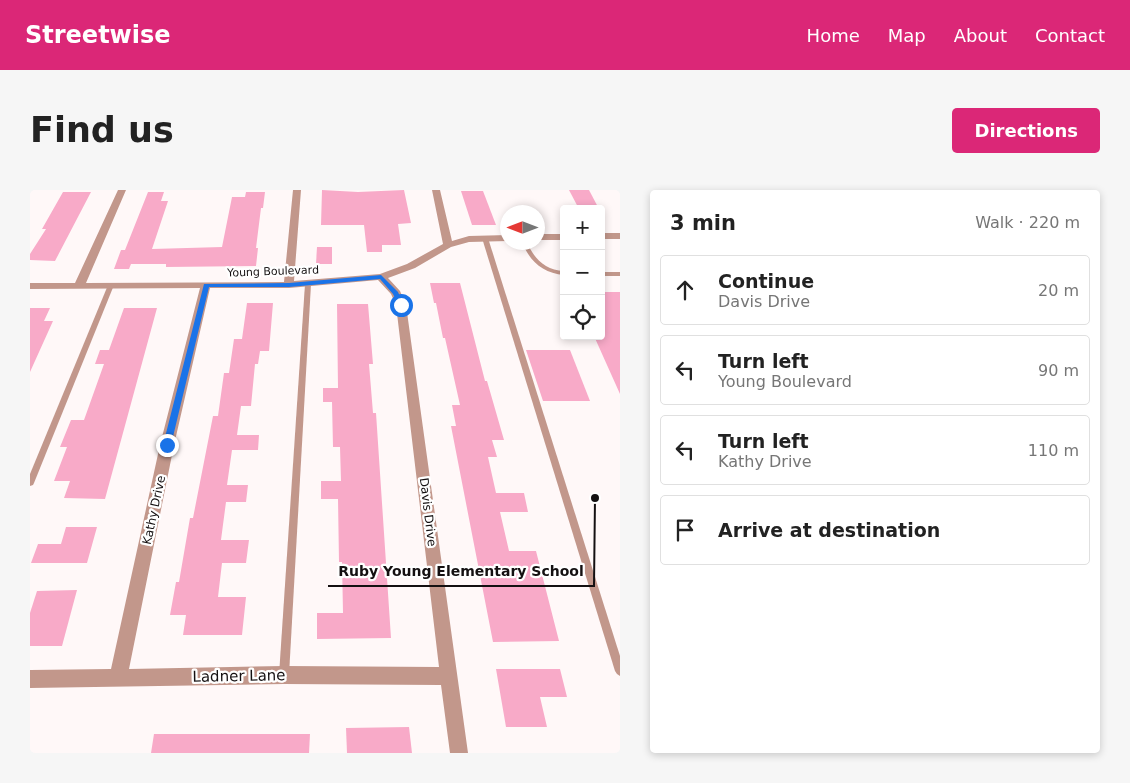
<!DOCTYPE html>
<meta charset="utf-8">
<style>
body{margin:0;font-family:"DejaVu Sans",sans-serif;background:#f6f6f6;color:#222}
.controls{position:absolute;right:15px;top:15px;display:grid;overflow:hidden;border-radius:5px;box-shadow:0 2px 8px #0003}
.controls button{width:45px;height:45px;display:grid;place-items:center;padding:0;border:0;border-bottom:1px solid #e0e0e0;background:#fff;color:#222;font:25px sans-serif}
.compass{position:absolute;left:470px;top:15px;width:45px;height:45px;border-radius:50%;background:#fff;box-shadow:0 2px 8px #0003;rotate:270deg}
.stop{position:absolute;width:15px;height:15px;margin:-11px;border:4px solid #1a73e8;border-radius:50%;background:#fff}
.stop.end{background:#1a73e8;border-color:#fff;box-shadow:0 1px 5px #0008}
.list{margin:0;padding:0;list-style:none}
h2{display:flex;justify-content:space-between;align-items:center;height:65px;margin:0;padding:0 20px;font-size:21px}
h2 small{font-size:16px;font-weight:400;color:#767676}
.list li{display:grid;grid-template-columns:32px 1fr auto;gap:15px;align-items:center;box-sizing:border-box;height:70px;margin:0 10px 10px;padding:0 10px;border:1px solid #e0e0e0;border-radius:5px}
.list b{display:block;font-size:19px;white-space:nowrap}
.list p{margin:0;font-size:16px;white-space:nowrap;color:#767676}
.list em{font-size:16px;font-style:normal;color:#767676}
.icon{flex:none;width:28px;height:28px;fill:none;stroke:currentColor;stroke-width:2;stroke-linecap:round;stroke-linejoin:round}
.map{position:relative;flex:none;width:590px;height:563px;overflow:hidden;border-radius:5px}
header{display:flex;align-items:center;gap:30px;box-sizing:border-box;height:70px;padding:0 25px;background:#db2777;color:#fff}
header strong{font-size:24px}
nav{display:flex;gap:28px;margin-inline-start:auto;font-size:18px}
.intro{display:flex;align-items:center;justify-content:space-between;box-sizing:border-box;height:120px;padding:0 30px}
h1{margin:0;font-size:35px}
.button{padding:12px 22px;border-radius:5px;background:#db2777;color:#fff;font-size:18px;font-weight:700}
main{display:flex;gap:30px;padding:0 30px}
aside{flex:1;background:#fff;border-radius:5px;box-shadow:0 2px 8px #0003}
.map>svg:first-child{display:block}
.building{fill:#f8aac8}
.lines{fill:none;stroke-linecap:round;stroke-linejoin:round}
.service{fill:#c2978b;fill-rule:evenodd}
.minor{fill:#c2978b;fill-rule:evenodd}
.route{fill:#1a73e8}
.labels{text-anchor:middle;stroke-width:4.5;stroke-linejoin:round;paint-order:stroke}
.far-street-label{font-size:11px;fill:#141011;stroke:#fff}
.street-label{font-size:12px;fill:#141011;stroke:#fff}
.near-street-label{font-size:15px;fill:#141011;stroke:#fff}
.leader{fill:none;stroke:#141011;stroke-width:2}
.callout-dot{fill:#141011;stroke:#fff;stroke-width:2}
.callout-label{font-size:14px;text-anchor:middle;font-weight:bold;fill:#141011;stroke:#fff;stroke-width:4.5;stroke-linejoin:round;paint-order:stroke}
</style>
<header>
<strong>Streetwise</strong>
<nav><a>Home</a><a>Map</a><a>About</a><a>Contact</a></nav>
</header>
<div class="intro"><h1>Find us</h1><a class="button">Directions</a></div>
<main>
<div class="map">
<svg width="590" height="563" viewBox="0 0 590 563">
<rect width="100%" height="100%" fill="#fff8f8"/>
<g class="building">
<polygon points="292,0 328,2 374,0 381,33 368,34 371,55 352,55 352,62 337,62 334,35 291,35"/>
<polygon points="539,0 559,0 569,19 549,19"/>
<polygon points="431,1 453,1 466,35 442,35"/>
<polygon points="33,2 61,2 25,71 0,70 0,64 16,39 12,39"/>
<polygon points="118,2 134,2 131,11 138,11 122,59 192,57 202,7 215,7 216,2 235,2 233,18 231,18 226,58 228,58 226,76 136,77 136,74 101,74 99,79 84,79 91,60 95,60"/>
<polygon points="287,57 302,57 302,74 286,74"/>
<polygon points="400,93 430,93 455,191 457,191 474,250 462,250 467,267 458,267 466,303 494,303 498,322 470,322 479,361 506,361 529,451 463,452 421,236 426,236 422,215 430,215 415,148 413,148 406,113 404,113"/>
<polygon points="571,102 590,102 590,204 564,146 571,146"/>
<polygon points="217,113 243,113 239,161 230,161 228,174 225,174 221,216 211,216 207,245 229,245 228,260 202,260 197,295 218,295 216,312 196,312 191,350 219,350 216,373 192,373 188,407 216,407 212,445 153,445 156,425 140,425 146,392 149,392 160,328 163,328 183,226 188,226 194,183 199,183 204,149 212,149"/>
<polygon points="307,114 338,114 343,174 339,174 343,223 346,223 361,448 287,449 287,423 313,423 312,372 309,372 308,309 291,309 291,291 311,291 310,257 303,257 302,212 293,212 293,198 308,198"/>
<polygon points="0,118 20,118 14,131 23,131 0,182"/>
<polygon points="94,118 127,118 75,309 34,308 40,291 24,291 37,257 30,257 41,230 54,230 74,174 65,174 70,160 79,160"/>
<polygon points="496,160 540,160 560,211 513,211"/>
<polygon points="36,337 67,337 57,373 1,373 8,354 31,354"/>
<polygon points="47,400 32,456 0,456 0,423 7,401"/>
<polygon points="466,479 530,479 537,507 510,507 517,537 476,537"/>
<polygon points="379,537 382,563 317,563 316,538"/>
<polygon points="124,544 280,544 279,563 121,563"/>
</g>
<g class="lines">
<g class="service">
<polygon points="453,47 458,48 590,466 590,486 587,484 585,481 452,48"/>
<path d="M492,52H497C504,69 515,80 534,81V85C513,83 500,72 492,52Z"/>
<rect x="571" y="82" width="19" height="4"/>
<polygon points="278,92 281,94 259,485 257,488 254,490 251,488 249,485 275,94"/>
<polygon points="81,93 84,95 4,293 3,295 0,296 0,284 78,95"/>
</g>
<g class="minor">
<path d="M88,0H96L56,93L254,92L263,0H271L264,91L350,84L377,74L413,54L402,0H410L422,51L439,46L478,45V51L439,52L421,57L385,78L358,88L370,101L376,115L438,563H420L411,495L254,494L0,498V480L81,479L130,255L170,98L0,99V93H45ZM348,90L361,104L366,115L409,477L254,476L99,479L144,255L180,98H259Z"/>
<rect x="571" y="43" width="19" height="6"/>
<rect x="508" y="44" width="26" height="6"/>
</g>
</g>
<polygon class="route" points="351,85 368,102 374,116 369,116 363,104 350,89 259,97 179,97 141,255 137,258 135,257 133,255 174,94 259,93"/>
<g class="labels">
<g class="far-street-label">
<text transform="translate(243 81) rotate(-2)" y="4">Young Boulevard</text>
</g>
<g class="street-label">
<text transform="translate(124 320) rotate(-78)" y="4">Kathy Drive</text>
<text transform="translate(398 322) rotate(83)" y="4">Davis Drive</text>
</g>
<g class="near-street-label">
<text transform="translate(209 486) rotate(-1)" y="5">Ladner Lane</text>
</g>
</g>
<path class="leader" d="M565 308L564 396H298"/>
<circle class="callout-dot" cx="565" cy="308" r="5"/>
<g class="callout-label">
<text x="431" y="386">Ruby Young Elementary School</text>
</g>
</svg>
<div class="controls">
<button>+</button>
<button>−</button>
<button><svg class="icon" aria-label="locate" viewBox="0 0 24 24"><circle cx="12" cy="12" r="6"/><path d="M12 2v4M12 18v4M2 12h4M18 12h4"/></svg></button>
</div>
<svg class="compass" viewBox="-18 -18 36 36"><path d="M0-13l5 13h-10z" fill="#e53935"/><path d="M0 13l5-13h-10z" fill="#767676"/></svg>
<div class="stop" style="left:371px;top:115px"></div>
<div class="stop end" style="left:137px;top:255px"></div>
</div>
<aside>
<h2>3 min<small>Walk · 220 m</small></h2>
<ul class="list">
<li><svg class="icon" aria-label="ahead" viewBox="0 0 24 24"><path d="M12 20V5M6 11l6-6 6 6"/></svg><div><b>Continue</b><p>Davis Drive</p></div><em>20 m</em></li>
<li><svg class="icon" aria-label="left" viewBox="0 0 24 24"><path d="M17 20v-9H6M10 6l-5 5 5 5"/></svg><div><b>Turn left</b><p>Young Boulevard</p></div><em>90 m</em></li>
<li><svg class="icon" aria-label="left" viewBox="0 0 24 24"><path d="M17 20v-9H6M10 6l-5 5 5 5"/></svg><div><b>Turn left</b><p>Kathy Drive</p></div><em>110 m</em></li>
<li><svg class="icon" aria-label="arrive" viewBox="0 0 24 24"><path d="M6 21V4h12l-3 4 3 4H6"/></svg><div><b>Arrive at destination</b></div></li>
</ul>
</aside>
</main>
